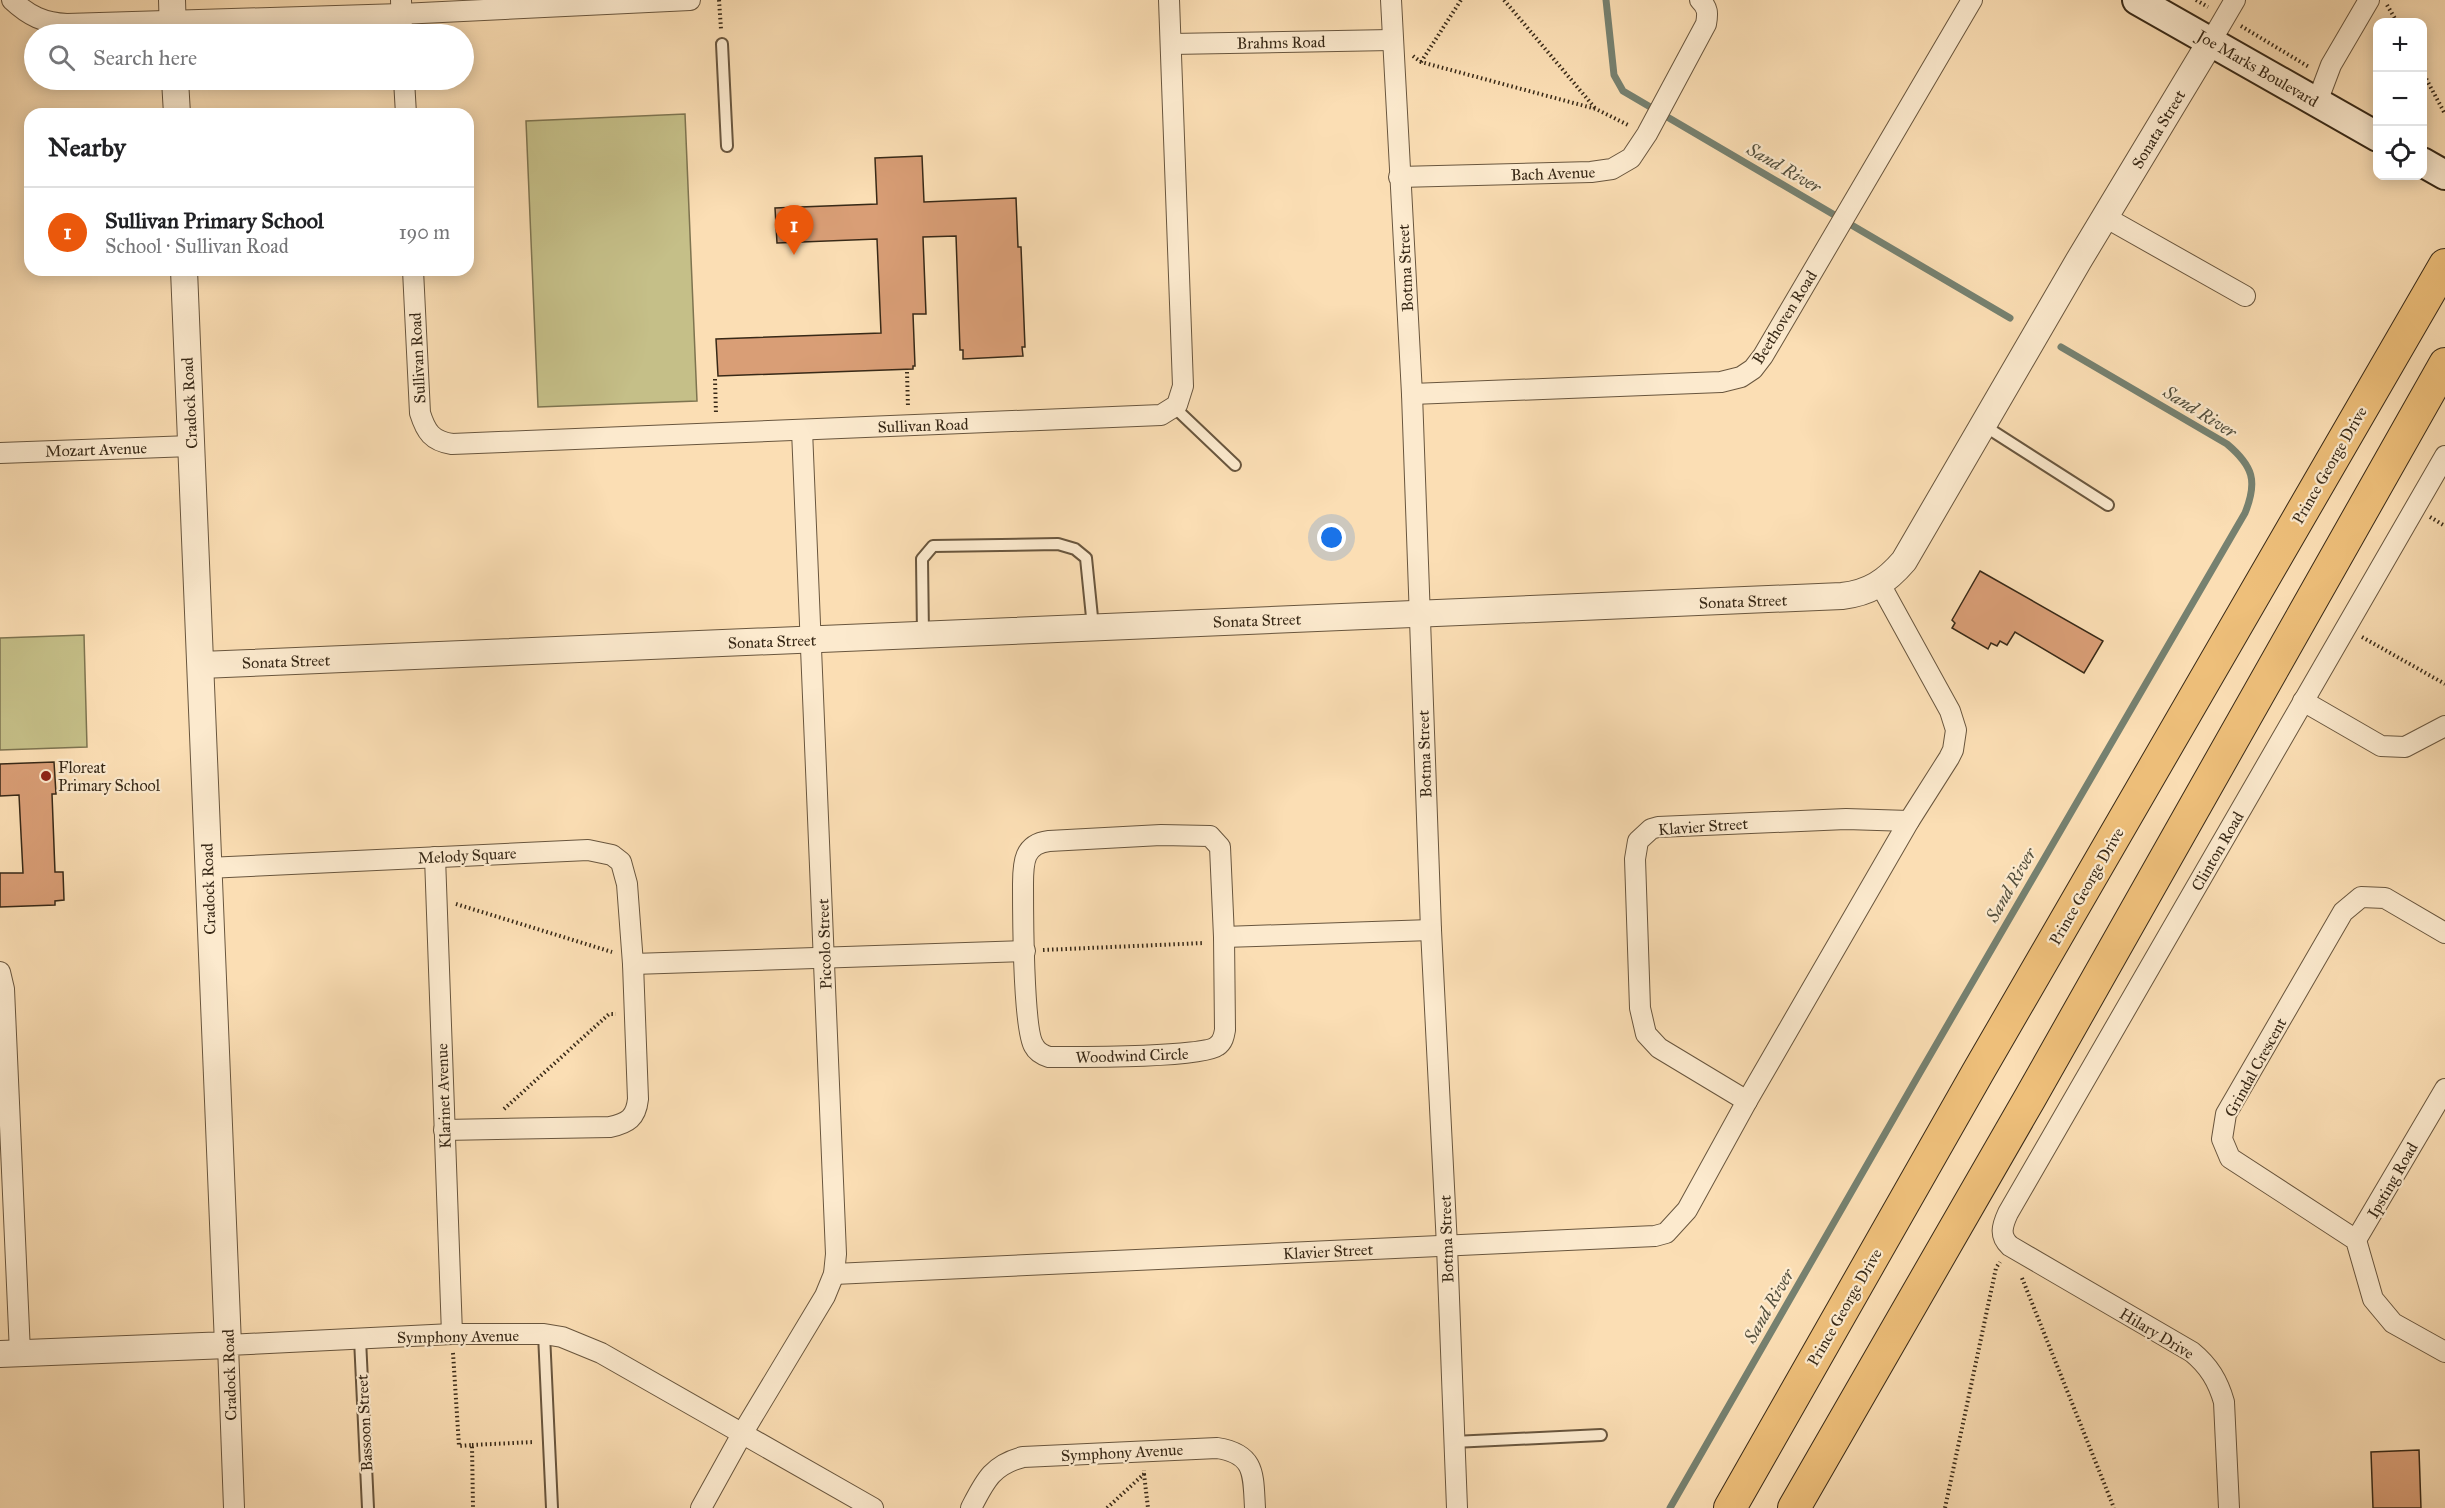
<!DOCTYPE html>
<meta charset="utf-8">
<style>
body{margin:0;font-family:"IM FELL Great Primer",serif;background:#f2f2f2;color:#202124}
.controls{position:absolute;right:18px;top:18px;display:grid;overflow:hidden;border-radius:12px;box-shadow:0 3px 15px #0003}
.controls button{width:54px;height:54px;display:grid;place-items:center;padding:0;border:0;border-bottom:2px solid #e0e0e0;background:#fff;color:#202124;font:30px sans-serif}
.you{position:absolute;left:1332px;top:538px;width:21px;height:21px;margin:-15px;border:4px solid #fff;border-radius:50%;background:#1a73e8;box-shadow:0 0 0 9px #1a73e833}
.badge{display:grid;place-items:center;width:39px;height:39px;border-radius:50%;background:#ea580c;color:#fff;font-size:20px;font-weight:700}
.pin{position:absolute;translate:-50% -50px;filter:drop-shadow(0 2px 3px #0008)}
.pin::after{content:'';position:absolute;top:32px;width:21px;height:18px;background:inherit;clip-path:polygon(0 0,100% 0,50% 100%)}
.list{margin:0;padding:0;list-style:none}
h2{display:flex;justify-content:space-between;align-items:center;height:78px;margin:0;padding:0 24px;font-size:26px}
h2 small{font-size:20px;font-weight:400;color:#757577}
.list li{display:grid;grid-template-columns:39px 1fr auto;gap:18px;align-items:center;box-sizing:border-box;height:90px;padding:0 24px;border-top:2px solid #e0e0e0}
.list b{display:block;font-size:22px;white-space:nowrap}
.list p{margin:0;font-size:20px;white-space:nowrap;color:#757577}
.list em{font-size:20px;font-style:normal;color:#757577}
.icon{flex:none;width:33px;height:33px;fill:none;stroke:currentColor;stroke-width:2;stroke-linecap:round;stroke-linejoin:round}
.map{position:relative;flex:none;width:2445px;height:1508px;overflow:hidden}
.search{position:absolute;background:#fff;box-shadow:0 3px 15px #0003;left:24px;top:24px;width:450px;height:66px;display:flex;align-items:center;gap:15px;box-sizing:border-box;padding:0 21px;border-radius:33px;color:#757577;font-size:22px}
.panel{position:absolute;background:#fff;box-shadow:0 3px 15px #0003;left:24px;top:108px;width:450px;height:168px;border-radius:18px}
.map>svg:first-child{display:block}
.green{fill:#c5bf88;stroke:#7e7450;stroke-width:1.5}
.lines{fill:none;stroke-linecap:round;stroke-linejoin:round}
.stream{stroke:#768170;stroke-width:7}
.building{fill:#d99e76;stroke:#382917;stroke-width:1.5}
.service-casing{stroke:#69563e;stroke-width:14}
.minor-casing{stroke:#69563e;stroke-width:22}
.tertiary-casing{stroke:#69563e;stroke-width:28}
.secondary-casing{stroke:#382917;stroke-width:32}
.primary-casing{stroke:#382917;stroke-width:34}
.path{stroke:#382917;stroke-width:4;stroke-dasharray:1.5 3;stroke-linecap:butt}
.service{stroke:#fceace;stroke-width:10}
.minor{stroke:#fceace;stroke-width:20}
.tertiary{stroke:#fceace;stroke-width:26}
.secondary{stroke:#fceace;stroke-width:28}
.primary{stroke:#eebf7a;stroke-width:32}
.poi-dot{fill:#8f2418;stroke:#fceace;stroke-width:2}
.labels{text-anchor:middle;stroke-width:4.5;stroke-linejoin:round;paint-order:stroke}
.street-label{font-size:16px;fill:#382917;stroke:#fceace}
.poi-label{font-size:16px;fill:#382917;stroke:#fceace;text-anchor:start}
.water-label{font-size:18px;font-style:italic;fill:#524e3c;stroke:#fceace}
</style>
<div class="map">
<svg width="2445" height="1508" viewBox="0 0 2445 1508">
<rect width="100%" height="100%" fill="#fbdeb4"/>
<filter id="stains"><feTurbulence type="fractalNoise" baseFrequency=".00333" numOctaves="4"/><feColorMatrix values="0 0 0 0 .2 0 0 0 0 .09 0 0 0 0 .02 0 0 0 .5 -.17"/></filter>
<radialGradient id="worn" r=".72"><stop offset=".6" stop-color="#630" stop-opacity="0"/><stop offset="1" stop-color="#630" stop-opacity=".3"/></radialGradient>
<g class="green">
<polygon points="685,114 697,401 538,407 526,121"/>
<polygon points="84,635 87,747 0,750 0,638"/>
</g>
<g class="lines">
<g class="stream">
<polyline points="1606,0 1614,75 1623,91 2010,318"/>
<path d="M1670,1508C1859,1175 2053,844 2245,513C2258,481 2253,466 2227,444L2061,347"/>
</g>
</g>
<g class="building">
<polygon points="922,156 924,202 1016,198 1018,247 1021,247 1025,347 1022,347 1023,356 963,359 963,350 960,350 956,236 923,237 926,314 913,314 915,366 913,366 913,369 718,376 716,339 881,333 877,239 777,243 775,208 877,204 875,158"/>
<polygon points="1980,571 2103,641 2084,673 2015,632 2007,645 2000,641 1997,646 1991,643 1988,649 1952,628 1955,623 1952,620"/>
<polygon points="54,762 56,794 52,794 55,872 63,872 64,900 55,901 55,905 0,907 0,873 23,873 19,795 0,796 0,764"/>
<polygon points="2419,1450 2421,1508 2373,1508 2371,1452"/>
</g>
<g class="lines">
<defs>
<g id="service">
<polyline points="722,44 727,146"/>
<polyline points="1174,407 1235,465"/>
<polyline points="1983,425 2108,505"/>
<polyline points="923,634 922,559 933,546 1058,544 1075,549 1086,558 1093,627"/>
<polyline points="544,1334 552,1508"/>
<polyline points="360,1339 368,1508"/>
<polyline points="1453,1442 1601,1435"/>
</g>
<g id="minor">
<path d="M12,0C29,16 44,23 67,24L401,14L690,0"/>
<polyline points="401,0 402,34"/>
<polyline points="1391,0 1412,394 1431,930 1447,1246 1457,1508"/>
<polyline points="2211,41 2235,0"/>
<polyline points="1171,44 1391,40"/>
<polyline points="404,80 406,114"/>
<polyline points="2317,102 2331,65 2369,0"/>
<path d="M1399,177L1591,172L1612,169L1631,158L1647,134L1706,24C1708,13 1708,8 1700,0"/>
<polyline points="2105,217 2245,296"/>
<path d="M413,270L420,413C426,432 432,441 452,444L1161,415L1177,405L1183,386L1169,0"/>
<polyline points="1412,394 1721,382 1741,377 1753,369 1763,356 1972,0"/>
<polyline points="0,453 191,446"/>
<polyline points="2303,701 2381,746 2405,747 2445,726"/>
<path d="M1161,835L1210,836L1220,847L1224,937L1225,1030C1224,1036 1223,1042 1217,1046C1203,1058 1074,1057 1049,1057C1043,1055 1037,1052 1034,1046C1023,1030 1023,911 1023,884C1023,862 1024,844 1049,841Z"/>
<polyline points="435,857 452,1334"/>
<path d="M207,868L588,850L612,855L621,862L627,884L633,964L638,1099C636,1118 628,1123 610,1127L444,1130"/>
<polyline points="2445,933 2385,898 2361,897 2343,912 2226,1114 2222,1139 2230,1158 2356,1240 2373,1299 2393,1323 2445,1352"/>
<polyline points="1224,937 1431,930"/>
<polyline points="633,964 1025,951"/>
<polyline points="0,972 4,989 20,1353"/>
<polyline points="1747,1101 1659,1048 1646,1034 1640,1008 1635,859 1638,841 1651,829 1658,827 1846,819 1909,821"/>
<polyline points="2356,1240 2445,1089"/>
<polyline points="834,1274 1655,1236 1666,1233 1687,1210 1747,1101 1909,821 1949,758 1953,750 1956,730 1950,711 1880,584"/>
<polyline points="234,1508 228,1345 452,1334 544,1334 562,1337 601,1353 873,1508"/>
<polyline points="701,1508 742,1434 825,1296 834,1274 836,1254 802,430"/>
<path d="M971,1508C985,1481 992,1465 1023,1457L1217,1448C1256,1454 1253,1475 1255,1508"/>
<path d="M2229,1508L2224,1402C2218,1381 2209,1366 2192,1352L2010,1246C1999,1236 2002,1226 2008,1213L2445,456"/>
</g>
<g id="tertiary">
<polyline points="172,0 173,34"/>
<polyline points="175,80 177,114"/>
<path d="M201,665L1842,596C1869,593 1886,582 1904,561L2079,260L2211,41"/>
<polyline points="0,1354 228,1345 184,270"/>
</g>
<g id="secondary">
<polyline points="2137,0 2378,137"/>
<polyline points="2422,162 2445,175"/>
</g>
<g id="primary">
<polyline points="1730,1508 1978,1072 2445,265"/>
<polyline points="1794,1508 2030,1098 2445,364"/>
</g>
</defs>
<use href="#service" class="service-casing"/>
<use href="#minor" class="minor-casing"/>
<use href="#tertiary" class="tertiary-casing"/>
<use href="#secondary" class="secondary-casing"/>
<use href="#primary" class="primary-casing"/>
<g class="path">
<polyline points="719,0 721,29"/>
<polyline points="1504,0 1595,108"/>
<polyline points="2196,0 2208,7"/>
<polyline points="2387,5 2397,22"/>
<polyline points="2241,26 2309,67"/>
<polyline points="1413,56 1421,62 1596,109 1630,126"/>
<polyline points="1421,62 1461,0"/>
<polyline points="2422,71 2445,114"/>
<polyline points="907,372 908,407"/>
<polyline points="715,379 716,414"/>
<polyline points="2430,517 2445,526"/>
<polyline points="2362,637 2445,684"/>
<polyline points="456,904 612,952"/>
<polyline points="1043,950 1204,943"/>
<polyline points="504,1109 609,1014 616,1014"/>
<polyline points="2022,1278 2114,1508"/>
<polyline points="453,1353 459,1446 472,1445 473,1508"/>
<polyline points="472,1445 534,1442"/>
<polyline points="1144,1474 1148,1508"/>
<polyline points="1107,1508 1144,1474 1144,1470"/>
<polyline points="1945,1508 1996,1268 2000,1262"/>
</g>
<use href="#service" class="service"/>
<use href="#minor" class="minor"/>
<use href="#tertiary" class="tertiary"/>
<use href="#secondary" class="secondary"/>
<use href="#primary" class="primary"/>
</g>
<circle class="poi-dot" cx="46" cy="776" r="6"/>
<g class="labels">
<g class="street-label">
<text transform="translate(1281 42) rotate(-1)" y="6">Brahms Road</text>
<text transform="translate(2258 68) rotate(30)" y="6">Joe Marks Boulevard</text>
<text transform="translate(2158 129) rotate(-59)" y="6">Sonata Street</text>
<text transform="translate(1553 173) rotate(-2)" y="6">Bach Avenue</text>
<text transform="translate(1405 268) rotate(-93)" y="6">Botma Street</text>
<text transform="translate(1784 317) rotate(-58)" y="6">Beethoven Road</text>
<text transform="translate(417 358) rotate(-93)" y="6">Sullivan Road</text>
<text transform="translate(189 403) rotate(-93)" y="6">Cradock Road</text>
<text transform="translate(923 425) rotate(-2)" y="6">Sullivan Road</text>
<text transform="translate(96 449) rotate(-2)" y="6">Mozart Avenue</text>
<text transform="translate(2329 465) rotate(-60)" y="6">Prince George Drive</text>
<text transform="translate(1743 601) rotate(-2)" y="6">Sonata Street</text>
<text transform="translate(1257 620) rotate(-2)" y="6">Sonata Street</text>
<text transform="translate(772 641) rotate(-2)" y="6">Sonata Street</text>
<text transform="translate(286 661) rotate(-2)" y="6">Sonata Street</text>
<text transform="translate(1424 754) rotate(-92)" y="6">Botma Street</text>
<text transform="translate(1703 826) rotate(-4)" y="6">Klavier Street</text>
<text transform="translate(2217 851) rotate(-60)" y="6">Clinton Road</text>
<text transform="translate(467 855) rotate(-3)" y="6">Melody Square</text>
<text transform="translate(2086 886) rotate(-60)" y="6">Prince George Drive</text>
<text transform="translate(208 889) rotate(-92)" y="6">Cradock Road</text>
<text transform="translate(824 944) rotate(-92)" y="6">Piccolo Street</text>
<text transform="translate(1132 1055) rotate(-2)" y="6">Woodwind Circle</text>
<text transform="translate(2255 1067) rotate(-61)" y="6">Grindal Crescent</text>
<text transform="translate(443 1096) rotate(-92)" y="6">Klarinet Avenue</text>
<text transform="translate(2392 1180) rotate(-60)" y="6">Ipsting Road</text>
<text transform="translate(1446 1239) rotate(-92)" y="6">Botma Street</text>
<text transform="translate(1328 1251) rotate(-3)" y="6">Klavier Street</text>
<text transform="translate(1844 1307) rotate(-60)" y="6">Prince George Drive</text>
<text transform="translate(2157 1333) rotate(31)" y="6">Hilary Drive</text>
<text transform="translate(458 1336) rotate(-1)" y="6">Symphony Avenue</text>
<text transform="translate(229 1375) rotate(-92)" y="6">Cradock Road</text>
<text transform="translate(364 1423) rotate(-93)" y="6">Bassoon Street</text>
<text transform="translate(1122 1452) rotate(-3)" y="6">Symphony Avenue</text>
</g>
<g class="poi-label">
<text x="58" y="773">Floreat<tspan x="58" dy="18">Primary School</tspan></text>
</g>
<g class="water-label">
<text transform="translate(1784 168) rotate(30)" y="6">Sand River</text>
<text transform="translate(2200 412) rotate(32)" y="6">Sand River</text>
<text transform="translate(2011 885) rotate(-60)" y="6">Sand River</text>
<text transform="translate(1769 1306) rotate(-60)" y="6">Sand River</text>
</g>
</g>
<rect width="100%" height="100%" filter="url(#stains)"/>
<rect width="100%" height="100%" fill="url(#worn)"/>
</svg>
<div class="controls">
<button>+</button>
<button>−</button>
<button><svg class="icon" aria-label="locate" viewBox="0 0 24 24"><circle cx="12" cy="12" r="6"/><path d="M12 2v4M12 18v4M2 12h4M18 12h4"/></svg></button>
</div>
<div class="you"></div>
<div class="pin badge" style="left:794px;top:255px">1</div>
<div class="search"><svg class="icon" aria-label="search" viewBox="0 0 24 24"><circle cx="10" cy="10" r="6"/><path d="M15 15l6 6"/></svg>Search here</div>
<section class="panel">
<h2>Nearby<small></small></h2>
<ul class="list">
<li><span class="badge">1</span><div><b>Sullivan Primary School</b><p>School · Sullivan Road</p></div><em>190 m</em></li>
</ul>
</section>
</div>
